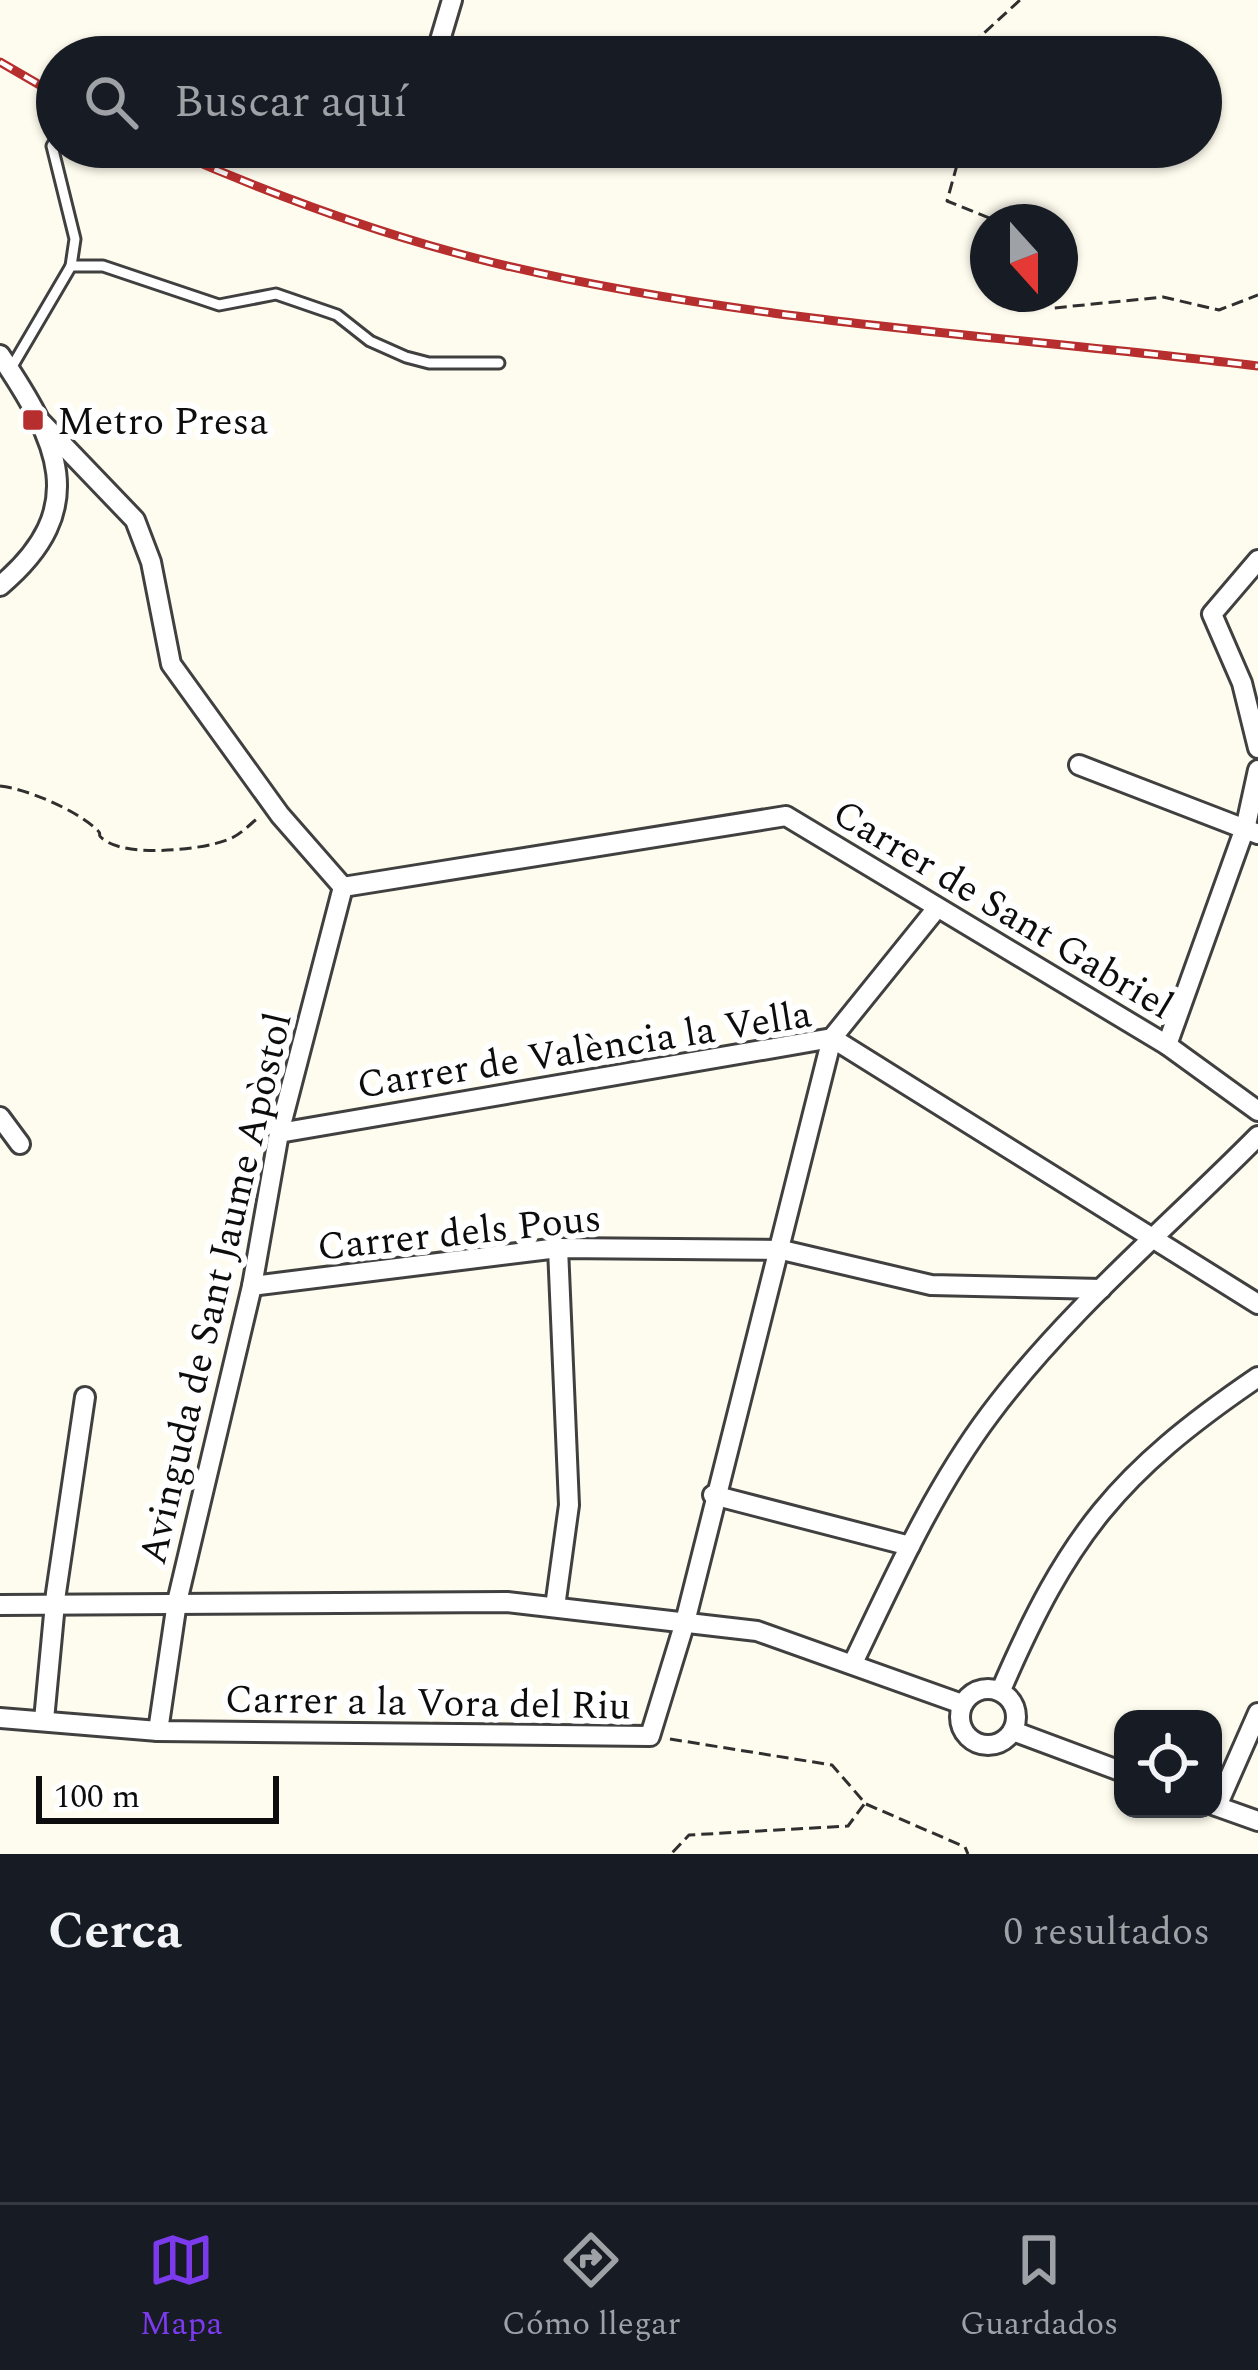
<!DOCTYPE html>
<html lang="es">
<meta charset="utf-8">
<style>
body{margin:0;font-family:Spectral,serif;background:#20242c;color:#f1f3f6}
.controls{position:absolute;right:36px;bottom:36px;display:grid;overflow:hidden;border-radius:24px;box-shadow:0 3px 9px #0004}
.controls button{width:108px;height:108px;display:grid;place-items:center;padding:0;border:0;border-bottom:3px solid #363941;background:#171b24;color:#f1f3f6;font:60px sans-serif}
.compass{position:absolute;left:970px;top:204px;width:108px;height:108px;border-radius:50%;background:#171b24;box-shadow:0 3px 9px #0004;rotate:159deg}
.scale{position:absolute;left:36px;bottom:30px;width:243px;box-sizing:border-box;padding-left:12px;border:6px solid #0d0d0d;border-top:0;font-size:33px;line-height:42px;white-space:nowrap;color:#0d0d0d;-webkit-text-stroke:9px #fff;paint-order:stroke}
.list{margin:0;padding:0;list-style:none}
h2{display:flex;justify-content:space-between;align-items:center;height:156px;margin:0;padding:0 48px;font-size:51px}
h2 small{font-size:39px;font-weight:400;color:#9ea1a6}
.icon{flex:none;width:66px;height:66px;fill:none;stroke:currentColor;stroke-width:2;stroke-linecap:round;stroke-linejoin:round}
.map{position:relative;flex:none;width:1258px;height:1854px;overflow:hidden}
.search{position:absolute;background:#171b24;box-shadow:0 3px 9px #0004;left:36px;right:36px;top:36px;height:132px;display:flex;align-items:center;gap:30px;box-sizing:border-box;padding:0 42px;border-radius:66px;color:#9ea1a6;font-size:45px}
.sheet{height:348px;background:#171b24}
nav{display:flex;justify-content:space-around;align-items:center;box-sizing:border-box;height:168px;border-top:3px solid #363941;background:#171b24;font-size:33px;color:#9ea1a6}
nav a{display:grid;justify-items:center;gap:6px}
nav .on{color:#7c3aed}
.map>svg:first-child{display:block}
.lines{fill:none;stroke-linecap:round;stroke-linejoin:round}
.lane-casing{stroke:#404040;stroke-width:15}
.street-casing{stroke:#404040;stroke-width:24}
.path{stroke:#2f2f2f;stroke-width:3;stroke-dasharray:12 6;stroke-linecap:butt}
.lane{stroke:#fff;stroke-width:9}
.street{stroke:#fff;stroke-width:18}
.rail-casing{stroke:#b62e2d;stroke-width:9}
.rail{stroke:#fff;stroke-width:4.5;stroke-dasharray:14;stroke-linecap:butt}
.poi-dot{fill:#b62e2d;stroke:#fff;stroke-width:4.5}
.labels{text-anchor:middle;stroke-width:12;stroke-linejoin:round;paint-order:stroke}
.poi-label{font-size:39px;fill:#0d0d0d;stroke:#fff;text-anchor:start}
.street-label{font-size:39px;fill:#0d0d0d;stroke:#fff}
</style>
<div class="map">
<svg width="1258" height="1854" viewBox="0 0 1258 1854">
<rect width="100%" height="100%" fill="#fefcee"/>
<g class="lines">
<defs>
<g id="lane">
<polyline points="57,138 52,146 75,239 71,266"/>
<polyline points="10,370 71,266 103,266 219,305 276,294 337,315 370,341 406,357 429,363 499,363"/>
</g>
<g id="street">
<polyline points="435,57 452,0"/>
<path d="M0,355C57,440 93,508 0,586"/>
<polyline points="42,423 135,520 151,562 171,664 280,815 343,887 279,1133 252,1286 177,1602 158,1731"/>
<polyline points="1258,560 1212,614 1242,683 1258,748"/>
<polyline points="1079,765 1258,834"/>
<polyline points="343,887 786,816 1167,1045 1258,1111"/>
<polyline points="1167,1045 1246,825 1258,770"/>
<polyline points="0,1117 20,1144"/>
<polyline points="279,1133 832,1038 1258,1304"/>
<polyline points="252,1286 558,1248 782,1250 931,1285 1101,1289"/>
<polyline points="713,1495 910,1546"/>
<polyline points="0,1605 507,1602 757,1631 962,1704"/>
<polyline points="555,1607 569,1505 558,1248"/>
<path d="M853,1663C894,1578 933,1490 990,1414C1067,1311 1168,1227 1258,1136"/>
<circle cx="988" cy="1717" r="28"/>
<path d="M1001,1690C1068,1535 1117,1473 1258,1377"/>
<polyline points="0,1718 158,1731 650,1736 685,1622 832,1038 937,908"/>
<polyline points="44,1720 56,1593 85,1397"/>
<polyline points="1013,1731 1123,1772"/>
<polyline points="1213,1805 1258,1821"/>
<polyline points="1217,1806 1258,1713"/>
</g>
</defs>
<use href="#lane" class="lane-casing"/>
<use href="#street" class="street-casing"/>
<g class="path">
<polyline points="958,57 1020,0"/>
<polyline points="962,147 947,201 999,222"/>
<polyline points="1044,294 1054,308 1163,297 1219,310 1258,295"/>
<path d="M0,786C27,789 73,809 94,827C107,838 92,832 106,841C130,857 201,850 227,840C239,836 248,826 258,818"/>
<polyline points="670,1739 832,1765 865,1803 848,1826 689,1835 671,1854"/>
<polyline points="866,1804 965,1847 968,1854"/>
</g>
<use href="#lane" class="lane"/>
<use href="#street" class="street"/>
<defs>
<g id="rail">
<polyline points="0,62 57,95"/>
<path d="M163,147C274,196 389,238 507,266C752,323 1009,336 1258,366"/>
</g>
</defs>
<use href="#rail" class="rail-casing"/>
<use href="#rail" class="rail"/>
</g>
<rect class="poi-dot" x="21" y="408" width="24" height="24" rx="6"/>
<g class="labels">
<g class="poi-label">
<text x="57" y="434">Metro Presa</text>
</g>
<g class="street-label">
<text transform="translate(1004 908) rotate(31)" y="14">Carrer de Sant Gabriel</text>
<text transform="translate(584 1048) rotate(-9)" y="14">Carrer de València la Vella</text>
<text transform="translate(459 1231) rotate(-6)" y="14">Carrer dels Pous</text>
<text transform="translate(214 1288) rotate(-77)" y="14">Avinguda de Sant Jaume Apòstol</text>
<text transform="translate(428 1701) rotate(1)" y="14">Carrer a la Vora del Riu</text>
</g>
</g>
</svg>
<div class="controls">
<button><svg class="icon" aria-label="locate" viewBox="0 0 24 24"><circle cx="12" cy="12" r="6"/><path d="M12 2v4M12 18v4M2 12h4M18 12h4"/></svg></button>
</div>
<svg class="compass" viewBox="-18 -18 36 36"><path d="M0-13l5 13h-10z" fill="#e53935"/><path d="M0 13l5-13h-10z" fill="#9ea1a6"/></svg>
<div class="scale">100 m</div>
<div class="search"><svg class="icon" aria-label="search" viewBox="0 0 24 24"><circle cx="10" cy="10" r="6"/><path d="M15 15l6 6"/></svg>Buscar aquí</div>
</div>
<section class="sheet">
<h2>Cerca<small>0 resultados</small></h2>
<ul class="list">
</ul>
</section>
<nav>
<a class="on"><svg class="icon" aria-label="map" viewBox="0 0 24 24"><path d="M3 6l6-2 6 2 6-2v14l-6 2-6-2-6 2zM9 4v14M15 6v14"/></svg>Mapa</a>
<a><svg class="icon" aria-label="directions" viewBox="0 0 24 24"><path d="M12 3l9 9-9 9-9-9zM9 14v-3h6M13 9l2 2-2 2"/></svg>Cómo llegar</a>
<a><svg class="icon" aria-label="saved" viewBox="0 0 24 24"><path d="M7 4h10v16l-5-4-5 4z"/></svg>Guardados</a>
</nav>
